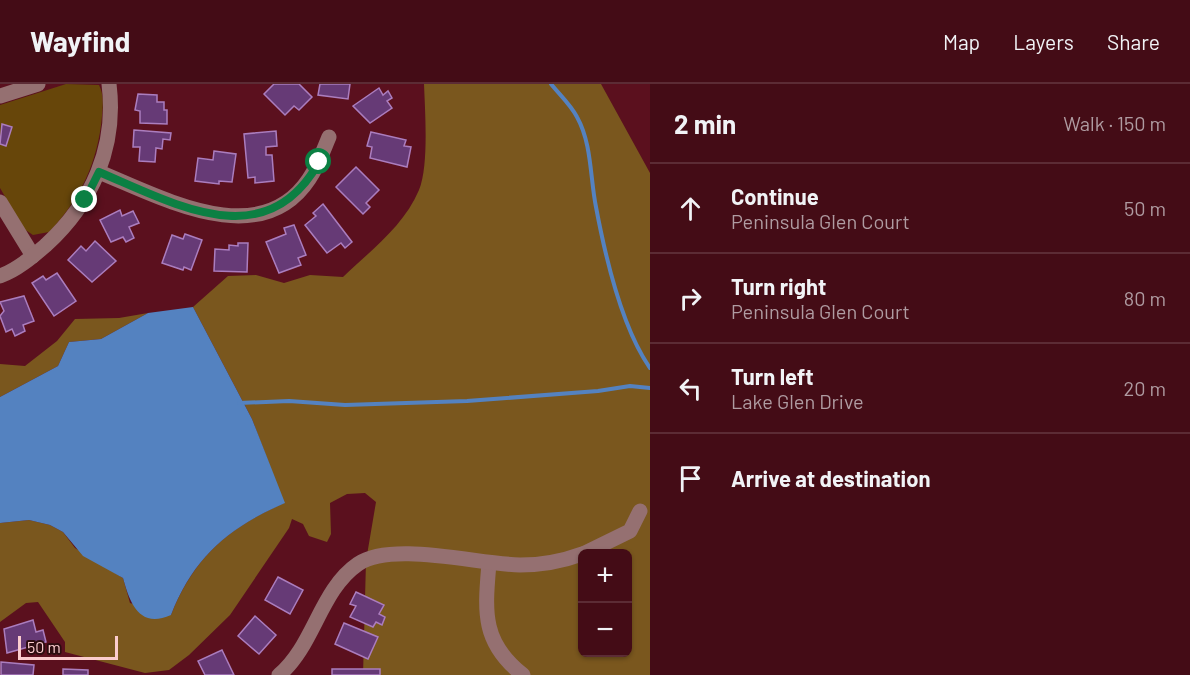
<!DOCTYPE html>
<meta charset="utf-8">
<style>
body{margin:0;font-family:Barlow,sans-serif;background:#4b151f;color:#f1f3f6}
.controls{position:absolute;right:18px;bottom:18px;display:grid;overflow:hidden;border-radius:9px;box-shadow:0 2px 4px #0004}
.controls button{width:54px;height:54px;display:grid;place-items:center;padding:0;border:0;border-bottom:2px solid #5c2c35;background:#440c16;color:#f1f3f6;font:30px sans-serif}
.scale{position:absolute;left:18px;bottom:15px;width:100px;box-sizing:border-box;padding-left:6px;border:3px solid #fbccce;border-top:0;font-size:16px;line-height:21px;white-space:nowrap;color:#fbccce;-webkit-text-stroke:4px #2d0d10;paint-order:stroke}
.stop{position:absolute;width:18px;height:18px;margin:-14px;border:4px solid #0b8043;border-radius:50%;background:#fff}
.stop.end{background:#0b8043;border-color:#fff;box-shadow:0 2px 6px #0008}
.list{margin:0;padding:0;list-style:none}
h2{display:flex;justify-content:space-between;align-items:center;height:78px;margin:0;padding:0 24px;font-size:26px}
h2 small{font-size:20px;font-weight:400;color:#af9ba1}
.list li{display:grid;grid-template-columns:39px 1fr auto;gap:18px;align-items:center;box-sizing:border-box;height:90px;padding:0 24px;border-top:2px solid #5c2c35}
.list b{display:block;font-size:22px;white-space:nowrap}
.list p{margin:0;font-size:20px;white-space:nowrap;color:#af9ba1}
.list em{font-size:20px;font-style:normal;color:#af9ba1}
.icon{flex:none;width:33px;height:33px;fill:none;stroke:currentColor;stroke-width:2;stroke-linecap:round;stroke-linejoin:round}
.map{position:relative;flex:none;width:650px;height:591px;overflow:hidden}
header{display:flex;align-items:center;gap:36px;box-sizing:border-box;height:84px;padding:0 30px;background:#440c16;border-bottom:2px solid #5c2c35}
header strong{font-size:28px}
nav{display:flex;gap:33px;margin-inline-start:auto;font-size:21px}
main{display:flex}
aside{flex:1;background:#440c16}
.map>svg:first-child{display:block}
.green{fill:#67460a}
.forest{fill:#7a571e;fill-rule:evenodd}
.water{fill:#5482c0}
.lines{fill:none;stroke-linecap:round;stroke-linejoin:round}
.stream{stroke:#5482c0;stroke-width:4}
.building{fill:#663a76;stroke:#ab7dbe;stroke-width:1.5}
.minor{stroke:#957071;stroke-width:15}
.route{stroke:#0b8043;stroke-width:8}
</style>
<header>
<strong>Wayfind</strong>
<nav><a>Map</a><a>Layers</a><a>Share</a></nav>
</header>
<main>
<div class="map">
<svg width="650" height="591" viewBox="0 0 650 591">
<rect width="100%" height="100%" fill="#5b101e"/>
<path class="green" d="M66,0L99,1C104,11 103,21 102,32C98,78 80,116 49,148L33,151L24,145L0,104V21Z"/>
<g class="forest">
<path d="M424,0H601L650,89V591H363L366,477L376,418L365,409L347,410L330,419L331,450L327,458L309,452L303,440L292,435L289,444L230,531L189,571L169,586L145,589L65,568V558L38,518L26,519L0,538V439L29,436L50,441L63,448L75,464L123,494L130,519L171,531C194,473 228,444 284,419L252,335L193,223L228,192L256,191L284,199L310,191L343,193C370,167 404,142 419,106C429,82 425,27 424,0ZM582,470H628V568H582Z"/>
<polygon points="148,229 101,255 69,258 58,282 0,313 0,280 25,282 57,257 75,235 119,234"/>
</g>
<path class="water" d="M193,223L252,335L285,419C228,444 194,473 171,531C139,545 130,519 123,494L83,472L63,448L50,441L29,436L0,439V313L58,282L69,258L101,255L148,229Z"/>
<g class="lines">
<g class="stream">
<path d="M551,0C559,10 571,21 577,33C592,60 590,94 596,123C605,171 622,244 650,284"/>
<polyline points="239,319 289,317 345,321 467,317 598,307 630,302 650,304"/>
</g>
</g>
<g class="building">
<polygon points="274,0 299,0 312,13 299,26 294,22 285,31 264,10"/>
<polygon points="320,0 350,0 348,15 318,11"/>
<polygon points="379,4 383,11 388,7 392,14 387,17 392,24 370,39 353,22"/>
<polygon points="138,10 157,11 157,18 164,18 164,26 167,26 167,40 140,39 140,27 135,26"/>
<polygon points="2,40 12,43 6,62 0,60"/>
<polygon points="134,46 171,49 170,56 163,55 162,65 156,64 155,78 139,77 140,63 133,63"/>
<polygon points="276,47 277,62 266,63 266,71 272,71 274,97 255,99 255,93 248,94 244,50"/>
<polygon points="371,48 406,56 404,62 411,63 407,83 370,74 372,63 367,62"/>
<polygon points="214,67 236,70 232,98 219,97 219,100 195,97 198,74 213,76"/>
<polygon points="356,83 379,106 366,119 370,123 363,130 336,103"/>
<polygon points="323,120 352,158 345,164 341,159 327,169 305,141 316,132 313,129"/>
<polygon points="120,126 122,132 133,127 139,139 129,143 134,154 126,158 123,153 111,158 100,136"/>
<polygon points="294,141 306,171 298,174 301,181 279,189 266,158 286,150 284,144"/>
<polygon points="185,150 202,156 191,186 184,183 183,186 162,179 172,151 183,155"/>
<polygon points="95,157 116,177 92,198 68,176 81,162 86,167"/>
<polygon points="238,159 248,159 247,188 214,187 215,165 229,166 229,161 238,162"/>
<polygon points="57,189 76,217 54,232 32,199 43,192 46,196"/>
<polygon points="24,212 34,237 23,241 25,247 15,252 12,245 6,248 0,232 4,227 0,218"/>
<polygon points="278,493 303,506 290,530 265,516"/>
<polygon points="356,508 384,521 379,530 385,533 382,541 376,538 373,543 350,533 356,522 350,520"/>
<polygon points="255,532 276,551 259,570 238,552"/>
<polygon points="33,536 36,548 43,546 46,558 7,569 4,545"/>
<polygon points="344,539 378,553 368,575 335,560"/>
<polygon points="222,566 234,591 205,591 198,577"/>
<polygon points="1,578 34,581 33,591 1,591"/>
<polygon points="63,585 88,586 88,591 63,591"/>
<rect x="332" y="585" width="48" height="6"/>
</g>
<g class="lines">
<g class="minor">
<polyline points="0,12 38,0"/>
<path d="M99,88C161,113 260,169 309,95C318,82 323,67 329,53"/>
<polyline points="0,118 33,172"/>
<path d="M0,192C17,186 32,173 46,161C92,119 117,63 109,0"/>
<polyline points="583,470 630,447 640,427"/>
<path d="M489,479C485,527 481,558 523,591"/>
<path d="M279,591C314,562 320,506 358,480C392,457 477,480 520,481C541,481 563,477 582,470"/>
</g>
</g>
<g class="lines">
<path class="route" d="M85,116L99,88C175,120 266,173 319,78"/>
</g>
</svg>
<div class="controls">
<button>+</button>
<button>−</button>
</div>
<div class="scale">50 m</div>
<div class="stop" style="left:319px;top:78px"></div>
<div class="stop end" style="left:85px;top:116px"></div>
</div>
<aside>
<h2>2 min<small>Walk · 150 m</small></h2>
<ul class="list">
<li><svg class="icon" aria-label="ahead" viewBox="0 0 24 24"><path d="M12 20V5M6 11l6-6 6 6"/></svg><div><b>Continue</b><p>Peninsula Glen Court</p></div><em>50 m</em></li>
<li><svg class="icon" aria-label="right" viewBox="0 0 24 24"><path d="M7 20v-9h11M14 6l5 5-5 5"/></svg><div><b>Turn right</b><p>Peninsula Glen Court</p></div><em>80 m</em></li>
<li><svg class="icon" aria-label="left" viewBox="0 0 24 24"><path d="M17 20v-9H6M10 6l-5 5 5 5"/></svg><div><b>Turn left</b><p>Lake Glen Drive</p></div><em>20 m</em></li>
<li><svg class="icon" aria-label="arrive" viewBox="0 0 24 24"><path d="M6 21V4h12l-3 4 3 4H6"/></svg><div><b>Arrive at destination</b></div></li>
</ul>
</aside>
</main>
